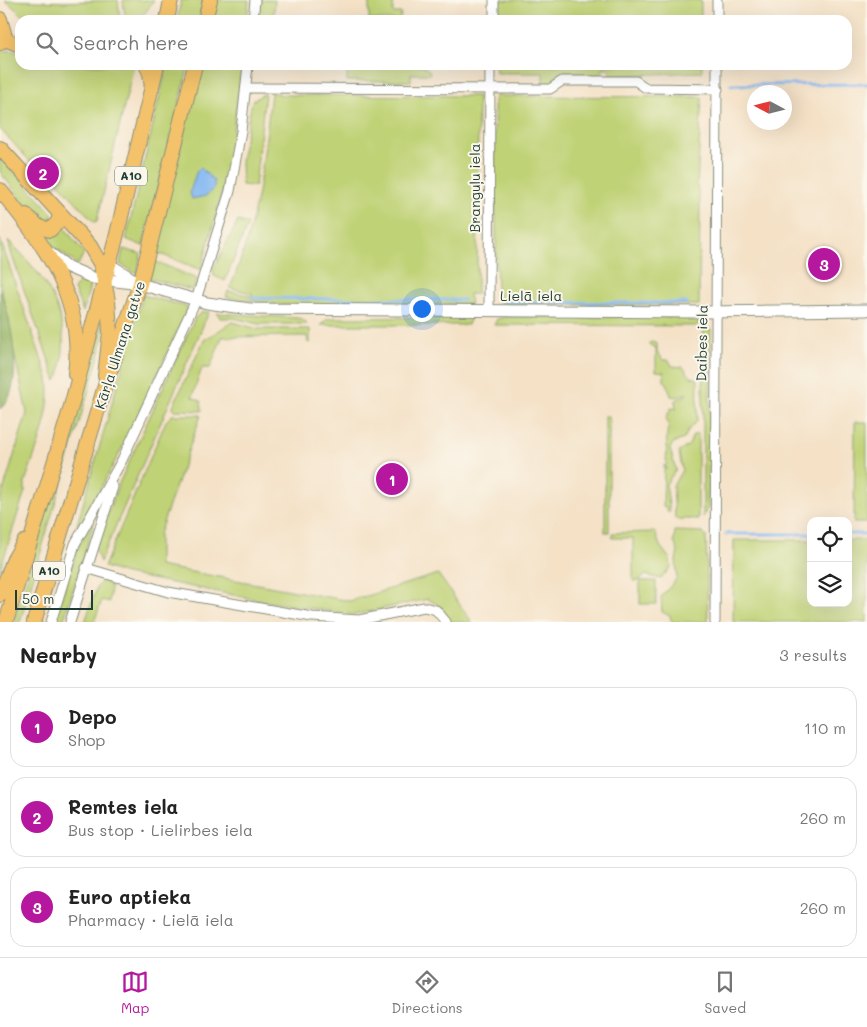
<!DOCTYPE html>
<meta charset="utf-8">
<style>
body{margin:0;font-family:Mali,sans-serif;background:#f6f6f6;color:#222}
.controls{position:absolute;right:15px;bottom:15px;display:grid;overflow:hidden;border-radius:10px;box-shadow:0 5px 20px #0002}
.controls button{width:45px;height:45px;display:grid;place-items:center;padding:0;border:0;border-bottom:1px solid #e0e0e0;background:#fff;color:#222;font:25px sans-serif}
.compass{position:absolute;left:747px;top:85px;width:45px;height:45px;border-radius:50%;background:#fff;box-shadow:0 5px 20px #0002;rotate:277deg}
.scale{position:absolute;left:15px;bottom:12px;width:78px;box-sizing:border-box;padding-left:5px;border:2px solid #1f3d34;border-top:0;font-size:14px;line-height:18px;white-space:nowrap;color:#1f3d34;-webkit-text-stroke:4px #fbf7ec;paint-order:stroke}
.you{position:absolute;left:421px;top:308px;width:18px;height:18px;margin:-12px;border:4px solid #fff;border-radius:50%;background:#1a73e8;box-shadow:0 0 0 8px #1a73e833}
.badge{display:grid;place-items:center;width:32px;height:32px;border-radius:50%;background:#b5179e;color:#fff;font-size:16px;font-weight:700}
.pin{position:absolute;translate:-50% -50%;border:2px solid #fff;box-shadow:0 1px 5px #0006}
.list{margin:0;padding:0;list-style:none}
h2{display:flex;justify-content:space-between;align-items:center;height:65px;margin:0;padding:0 20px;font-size:21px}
h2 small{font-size:16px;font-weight:400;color:#767676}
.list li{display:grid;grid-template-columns:32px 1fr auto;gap:15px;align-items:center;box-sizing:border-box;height:80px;margin:0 10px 10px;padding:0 10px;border:1px solid #e0e0e0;border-radius:15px}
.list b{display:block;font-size:19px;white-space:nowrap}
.list p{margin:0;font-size:16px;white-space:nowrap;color:#767676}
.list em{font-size:16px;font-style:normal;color:#767676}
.icon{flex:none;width:28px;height:28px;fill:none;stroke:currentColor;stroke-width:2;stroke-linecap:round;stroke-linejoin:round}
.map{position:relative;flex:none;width:867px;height:622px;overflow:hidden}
.search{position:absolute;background:#fff;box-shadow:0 5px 20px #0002;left:15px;right:15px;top:15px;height:55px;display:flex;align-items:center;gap:12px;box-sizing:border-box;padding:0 18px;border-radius:15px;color:#767676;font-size:19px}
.sheet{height:335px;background:#fff}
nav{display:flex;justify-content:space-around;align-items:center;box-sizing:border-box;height:70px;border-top:1px solid #e0e0e0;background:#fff;font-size:14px;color:#767676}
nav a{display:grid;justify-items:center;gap:2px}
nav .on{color:#b5179e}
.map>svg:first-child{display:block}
.green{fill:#bfd276;stroke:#6f8855}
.forest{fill:#97b467;stroke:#5b784e}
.water{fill:#84b8f2;stroke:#527a93}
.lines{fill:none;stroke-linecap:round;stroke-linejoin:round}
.stream{stroke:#84b8f2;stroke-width:3}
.minor-casing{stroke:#8a8f7d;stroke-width:11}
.tertiary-casing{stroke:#8a8f7d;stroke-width:13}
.primary-casing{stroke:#8a8f7d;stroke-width:16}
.trunk-casing{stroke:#8a8f7d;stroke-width:16}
.minor{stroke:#fff;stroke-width:9}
.tertiary{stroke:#fff;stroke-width:11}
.primary{stroke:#f3c26a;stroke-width:14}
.trunk{stroke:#f3c26a;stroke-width:14}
.labels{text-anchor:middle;stroke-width:4;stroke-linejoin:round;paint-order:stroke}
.shield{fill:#fbf7ec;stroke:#61756b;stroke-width:1}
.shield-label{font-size:12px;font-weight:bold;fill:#1f3d34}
.street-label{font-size:14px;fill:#1f3d34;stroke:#fbf7ec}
</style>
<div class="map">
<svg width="867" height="622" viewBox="0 0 867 622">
<rect width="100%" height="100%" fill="#fbf7ec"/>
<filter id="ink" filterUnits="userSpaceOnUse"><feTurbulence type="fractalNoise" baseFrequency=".02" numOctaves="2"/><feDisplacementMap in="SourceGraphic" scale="10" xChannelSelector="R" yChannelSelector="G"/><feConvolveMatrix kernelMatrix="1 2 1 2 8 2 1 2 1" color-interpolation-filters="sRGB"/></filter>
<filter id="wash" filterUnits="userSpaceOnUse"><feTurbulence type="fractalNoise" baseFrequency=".0096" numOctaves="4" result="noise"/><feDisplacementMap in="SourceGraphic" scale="20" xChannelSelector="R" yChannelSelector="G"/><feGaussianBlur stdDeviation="1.12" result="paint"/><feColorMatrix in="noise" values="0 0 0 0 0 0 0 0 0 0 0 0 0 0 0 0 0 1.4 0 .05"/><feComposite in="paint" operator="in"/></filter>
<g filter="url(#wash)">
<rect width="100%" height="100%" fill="#f4e1c6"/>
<g class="green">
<polygon points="5,0 64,2 118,0 120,18 125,17 123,0 154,0 145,13 131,20 28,20"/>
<polygon points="181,0 204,0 199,20 177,20"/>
<polygon points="215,0 249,0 247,20 211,20"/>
<polygon points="260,0 275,0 273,20 258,20"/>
<polygon points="369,0 393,0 393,13 401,13 400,20 369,20"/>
<rect x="499" y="0" width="202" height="20"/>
<polygon points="4,50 20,52 20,65 134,65 97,221 94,222 44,167 39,171 0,129 0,52"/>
<polygon points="167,65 189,65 143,246 126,239"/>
<polygon points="200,65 242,65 227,174 201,270 155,252"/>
<polygon points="368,65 421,65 429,70 430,74 411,74 411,81 347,81 347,69 364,69"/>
<polygon points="495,65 702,65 702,72 610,76 610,69 603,69 601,75 557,76 549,84 543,84 543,73 496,73"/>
<polygon points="265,93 255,186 242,185 241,162 252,101"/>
<path d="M271,93H279L280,95L478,96L477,294H469L471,304L280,305L226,297L228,291L252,296V293L230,288C258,220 263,165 271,93Z"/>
<polygon points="501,94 502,96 702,97 697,186 700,202 699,305 506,305 497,301 494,100 497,95"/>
<polygon points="0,156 52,213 52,219 49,222 37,219 0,172"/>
<polygon points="238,221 248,224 225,281 214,276 213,270"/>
<polygon points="64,227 84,253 78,265 54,247 45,236 54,236"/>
<path d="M0,239L48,378C53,413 36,449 25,482V491L0,570V501L27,413L0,288Z"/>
<path d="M8,240C40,272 66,303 63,351C62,361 61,373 56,381L12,256Z"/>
<polygon points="123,249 141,254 137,274 120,264"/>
<polygon points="152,260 197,279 193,290 148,278"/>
<polygon points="83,278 91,282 83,312 74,289"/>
<polygon points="143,295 188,307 131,431 80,528 77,525"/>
<polygon points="106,311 100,352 20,622 14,622"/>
<polygon points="202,312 209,312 100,562 95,549 117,488 195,318"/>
<polygon points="217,313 297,318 303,319 307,324 258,324 234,318 220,318"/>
<polygon points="471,317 468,325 321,325 327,319 335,318"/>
<polygon points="503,317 696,317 699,318 699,324 695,326 494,325 497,319"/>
<polygon points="232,322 258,329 310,329 310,342 308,343 307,336 222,337 210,368 202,368 192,397 201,401 202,411 174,410 173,406 204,340"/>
<polygon points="711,329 708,508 703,517 703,334 704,331"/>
<polygon points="651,342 657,343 657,351 663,360 669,360 672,366 683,367 691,377 698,379 697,421 689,429 684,439 673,443 670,449 676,470 666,484 670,512 667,512 667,507 663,507 664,465 666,470 667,433 669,428 666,418 671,408 676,409 675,401 685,396 687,393 678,397 671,396 667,383 664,381 664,372 656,371 656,348 648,344"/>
<polygon points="172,415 201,415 159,534 159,566 350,601 438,574 472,622 451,622 441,607 428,599 354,615 264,601 126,574 104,567 166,421"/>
<rect x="605" y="416" width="4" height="116"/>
<polygon points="855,422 867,422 867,523 854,523"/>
<polygon points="698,434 698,519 675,519 673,486 682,470 679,452 689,445 693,435"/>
<polygon points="92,523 94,523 63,622 54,622 78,547"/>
<path d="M675,531L702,532L706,536L708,622H672L670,616L662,612L661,597C666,590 674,584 677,577L676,560L678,551L674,542Z"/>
<polygon points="655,532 660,546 670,559 671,567 661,579 646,575 638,581 633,581 633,538 612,538 612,533"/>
<polygon points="734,540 811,540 811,603 848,603 848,540 867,540 867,622 733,622"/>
<polygon points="103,580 111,587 109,602 102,600 94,622 85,622 97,587"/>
<rect x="640" y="581" width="16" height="23"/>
</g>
<path class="forest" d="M0,288C10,315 27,389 0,409Z"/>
<polygon class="water" points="201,168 214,181 214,188 206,196 192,199 190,192 197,170"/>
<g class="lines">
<g class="stream">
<polyline points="731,85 867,84"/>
<polyline points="252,298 464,300"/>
<polyline points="504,302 687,303"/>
<polyline points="726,534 811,534"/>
<polyline points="848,534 867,534"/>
</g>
</g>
</g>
<g filter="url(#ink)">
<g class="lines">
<defs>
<g id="minor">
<polyline points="494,0 494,20"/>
<polyline points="717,0 717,20"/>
<polyline points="253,20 255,0"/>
<polyline points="246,88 541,89 550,89 562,81 636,81 646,88 718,89"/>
<polyline points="489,311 490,65"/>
<polyline points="86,568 168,592 312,617 359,620 424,607 436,610 446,622"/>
<polyline points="51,622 75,544 122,460 196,300 230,191 241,131 248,65"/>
<polyline points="70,622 113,487"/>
<polyline points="715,622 717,65"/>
</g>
<g id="tertiary">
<polyline points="47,251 68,267 93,278 140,284 207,303 250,309 702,312 867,310"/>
<polyline points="104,261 137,282"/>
</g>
<g id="primary">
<polyline points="0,19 4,33 0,43"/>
<polyline points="2,38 20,45"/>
<polyline points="146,65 150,73 152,88"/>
<polyline points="0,148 90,246 101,265 108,301 110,332 105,376"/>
<path d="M0,190C46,246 85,299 75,374"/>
<polyline points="26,215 39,227 50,230 58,222 60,214"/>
</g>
<g id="trunk">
<polyline points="167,20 171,0"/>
<polyline points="205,20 210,0"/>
<polyline points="0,595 14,559 24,542"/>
<polyline points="6,622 70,410 116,238 157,65"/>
<polyline points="34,622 105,386 140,284 195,65"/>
</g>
</defs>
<use href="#minor" class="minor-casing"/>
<use href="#tertiary" class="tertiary-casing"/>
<use href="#primary" class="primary-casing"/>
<use href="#trunk" class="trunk-casing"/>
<use href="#minor" class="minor"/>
<use href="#tertiary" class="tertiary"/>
<use href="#primary" class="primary"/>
<use href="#trunk" class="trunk"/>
</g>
</g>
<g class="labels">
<g class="shield">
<rect x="115" y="166.5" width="32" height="19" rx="4"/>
<rect x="33" y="561.5" width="32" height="19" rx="4"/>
</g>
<g class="shield-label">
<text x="131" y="180">A10</text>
<text x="49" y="575">A10</text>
</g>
<g class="street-label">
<text transform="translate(475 188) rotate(-90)" y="5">Branguļu iela</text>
<text x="531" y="301">Lielā iela</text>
<text transform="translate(702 343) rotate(-89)" y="5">Daibes iela</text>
<text transform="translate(120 345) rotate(-72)" y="5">Kārļa Ulmaņa gatve</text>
</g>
</g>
</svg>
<div class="controls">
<button><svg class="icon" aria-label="locate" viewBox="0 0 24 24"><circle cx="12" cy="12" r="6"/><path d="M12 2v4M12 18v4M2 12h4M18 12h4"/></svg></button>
<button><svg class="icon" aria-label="layers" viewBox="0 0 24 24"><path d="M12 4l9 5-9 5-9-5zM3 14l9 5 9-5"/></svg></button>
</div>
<svg class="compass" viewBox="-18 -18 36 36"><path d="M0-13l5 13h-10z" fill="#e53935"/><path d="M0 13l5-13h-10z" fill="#767676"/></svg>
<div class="scale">50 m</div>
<div class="you"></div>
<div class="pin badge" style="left:392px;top:479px">1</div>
<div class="pin badge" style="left:43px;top:173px">2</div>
<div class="pin badge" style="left:824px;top:264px">3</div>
<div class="search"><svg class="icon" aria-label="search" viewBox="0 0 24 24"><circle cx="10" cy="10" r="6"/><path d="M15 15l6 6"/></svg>Search here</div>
</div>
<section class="sheet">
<h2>Nearby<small>3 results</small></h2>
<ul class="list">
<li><span class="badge">1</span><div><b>Depo</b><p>Shop</p></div><em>110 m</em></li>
<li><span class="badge">2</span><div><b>Remtes iela</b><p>Bus stop · Lielirbes iela</p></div><em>260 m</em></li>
<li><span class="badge">3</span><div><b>Euro aptieka</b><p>Pharmacy · Lielā iela</p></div><em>260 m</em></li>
</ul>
</section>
<nav>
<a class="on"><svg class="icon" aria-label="map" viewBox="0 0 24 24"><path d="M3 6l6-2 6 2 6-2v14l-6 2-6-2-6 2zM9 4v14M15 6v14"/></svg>Map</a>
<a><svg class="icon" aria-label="directions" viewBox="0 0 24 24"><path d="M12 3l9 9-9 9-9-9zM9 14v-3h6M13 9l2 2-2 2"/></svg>Directions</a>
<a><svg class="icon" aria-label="saved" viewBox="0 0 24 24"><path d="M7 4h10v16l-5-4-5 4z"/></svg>Saved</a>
</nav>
